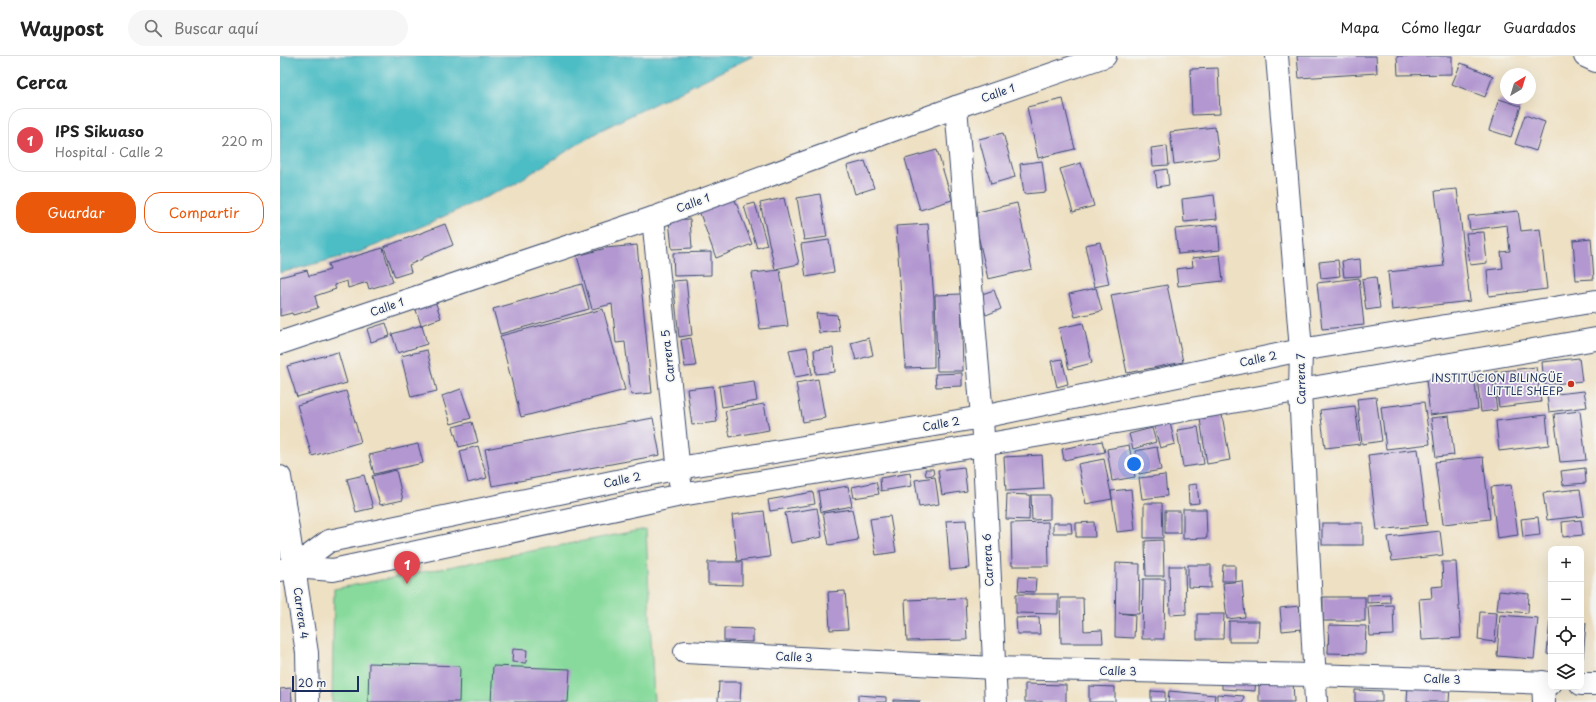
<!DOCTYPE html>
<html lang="es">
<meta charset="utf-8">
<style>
body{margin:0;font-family:"Playpen Sans",sans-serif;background:#f6f6f6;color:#222}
.controls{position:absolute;right:12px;bottom:12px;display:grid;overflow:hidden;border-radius:8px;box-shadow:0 4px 16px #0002}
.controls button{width:36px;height:36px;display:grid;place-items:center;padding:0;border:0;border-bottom:1px solid #e0e0e0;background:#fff;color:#222;font:20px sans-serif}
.compass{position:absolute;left:1220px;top:12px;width:36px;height:36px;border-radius:50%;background:#fff;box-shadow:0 4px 16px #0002;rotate:38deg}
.scale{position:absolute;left:12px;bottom:10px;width:67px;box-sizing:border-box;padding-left:4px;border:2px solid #1b2f5e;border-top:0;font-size:11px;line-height:14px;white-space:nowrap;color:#1b2f5e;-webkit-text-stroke:3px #f6f6f2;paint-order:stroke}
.you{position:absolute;left:854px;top:408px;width:14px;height:14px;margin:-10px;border:3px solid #fff;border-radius:50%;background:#1a73e8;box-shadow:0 0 0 6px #1a73e833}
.badge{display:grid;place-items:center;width:26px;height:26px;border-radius:50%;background:#ea580c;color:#fff;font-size:13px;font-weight:700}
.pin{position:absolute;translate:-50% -33px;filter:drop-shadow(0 1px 2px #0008)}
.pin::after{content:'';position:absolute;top:21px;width:14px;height:12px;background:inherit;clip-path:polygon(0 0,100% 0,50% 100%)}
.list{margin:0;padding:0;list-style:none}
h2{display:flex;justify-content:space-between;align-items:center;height:52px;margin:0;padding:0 16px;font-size:17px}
h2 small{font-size:13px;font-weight:400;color:#767676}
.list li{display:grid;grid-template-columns:26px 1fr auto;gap:12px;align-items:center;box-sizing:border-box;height:64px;margin:0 8px 8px;padding:0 8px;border:1px solid #e0e0e0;border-radius:16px}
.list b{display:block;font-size:15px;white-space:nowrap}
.list p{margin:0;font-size:13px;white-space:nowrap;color:#767676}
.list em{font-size:13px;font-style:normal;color:#767676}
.actions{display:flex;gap:8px;padding:12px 16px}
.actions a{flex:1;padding:9px 0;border:1px solid #ea580c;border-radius:16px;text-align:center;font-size:14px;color:#ea580c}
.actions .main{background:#ea580c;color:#fff}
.icon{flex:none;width:22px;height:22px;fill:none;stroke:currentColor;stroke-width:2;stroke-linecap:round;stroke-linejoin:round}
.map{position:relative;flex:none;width:1316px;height:646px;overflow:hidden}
header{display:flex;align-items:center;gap:24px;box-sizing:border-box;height:56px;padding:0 20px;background:#fff;border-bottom:1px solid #e0e0e0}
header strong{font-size:19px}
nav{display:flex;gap:22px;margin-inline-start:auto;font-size:14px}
.search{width:280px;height:36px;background:#f6f6f6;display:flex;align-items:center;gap:10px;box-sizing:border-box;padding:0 14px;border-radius:22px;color:#767676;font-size:15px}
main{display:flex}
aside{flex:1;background:#fff}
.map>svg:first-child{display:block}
.green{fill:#87da9b;stroke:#51847c}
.water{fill:#4ebdc5;stroke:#347692}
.building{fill:#b297d0}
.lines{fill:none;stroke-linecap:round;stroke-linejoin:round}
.minor-casing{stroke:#3b4a6d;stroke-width:24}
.minor{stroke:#fff;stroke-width:22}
.poi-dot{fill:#c8321e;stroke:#f6f6f2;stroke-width:1.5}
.labels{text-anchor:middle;stroke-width:3.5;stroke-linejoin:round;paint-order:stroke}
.street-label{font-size:11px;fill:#1b2f5e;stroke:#f6f6f2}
.poi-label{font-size:11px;fill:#1b2f5e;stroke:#f6f6f2;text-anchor:end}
</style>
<header>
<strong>Waypost</strong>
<div class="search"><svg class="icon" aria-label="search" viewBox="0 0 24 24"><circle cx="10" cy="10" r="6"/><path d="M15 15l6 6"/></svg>Buscar aquí</div>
<nav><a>Mapa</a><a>Cómo llegar</a><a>Guardados</a></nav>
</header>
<main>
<aside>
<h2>Cerca<small></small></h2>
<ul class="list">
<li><span class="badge" style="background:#e0444e">1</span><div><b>IPS Sikuaso</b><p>Hospital · Calle 2</p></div><em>220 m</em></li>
</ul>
<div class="actions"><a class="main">Guardar</a><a>Compartir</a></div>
</aside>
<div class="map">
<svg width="1316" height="646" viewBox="0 0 1316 646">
<rect width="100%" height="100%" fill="#f6f6f2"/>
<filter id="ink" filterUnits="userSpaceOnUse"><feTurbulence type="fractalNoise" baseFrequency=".025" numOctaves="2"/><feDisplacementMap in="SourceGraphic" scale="8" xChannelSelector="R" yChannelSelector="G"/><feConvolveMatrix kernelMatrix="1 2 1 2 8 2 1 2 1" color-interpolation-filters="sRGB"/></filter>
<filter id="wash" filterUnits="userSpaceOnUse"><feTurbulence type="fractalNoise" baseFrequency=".012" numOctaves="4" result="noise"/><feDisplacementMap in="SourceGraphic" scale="16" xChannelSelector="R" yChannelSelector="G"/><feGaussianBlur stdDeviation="0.9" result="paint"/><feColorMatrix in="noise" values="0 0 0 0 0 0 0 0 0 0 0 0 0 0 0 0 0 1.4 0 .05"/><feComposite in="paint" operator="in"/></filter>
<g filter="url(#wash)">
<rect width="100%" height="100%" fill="#eee0c2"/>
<polygon class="green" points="366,473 374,646 52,646 54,533"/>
<polygon class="water" points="0,0 473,0 321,74 232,129 145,169 80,196 0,217"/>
<g id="blocks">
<g class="building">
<polygon points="1017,0 1096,0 1097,17 1019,22"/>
<polygon points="1117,0 1172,0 1172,18 1118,19"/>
<polygon points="1181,7 1213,20 1205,41 1172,28"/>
<polygon points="938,12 940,58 912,59 910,13"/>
<polygon points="783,43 795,93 758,102 747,51"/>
<polygon points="1219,43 1241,50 1231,81 1209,74"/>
<polygon points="1245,59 1265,66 1256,95 1235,88"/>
<polygon points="935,71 939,102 894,108 890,76"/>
<polygon points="723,77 735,121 711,128 699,83"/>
<polygon points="887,90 889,109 873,110 871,92"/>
<polygon points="657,94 672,144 640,154 625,103"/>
<polygon points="585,105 594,132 575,138 567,110"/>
<polygon points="762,105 766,136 744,138 740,108"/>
<polygon points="801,107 814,150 793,156 780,113"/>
<polygon points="887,113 889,129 877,131 875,115"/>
<polygon points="1177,133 1190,245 1112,254 1108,216 1164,210 1155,135"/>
<polygon points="540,138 547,181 524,184 517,142"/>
<polygon points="453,139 472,188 436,202 418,152"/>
<polygon points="934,139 937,163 904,166 902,143"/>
<polygon points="504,142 519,208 495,213 480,147"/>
<polygon points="475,147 487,189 477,192 464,150"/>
<polygon points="737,147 752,213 708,223 693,157"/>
<polygon points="1238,155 1241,175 1260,173 1267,233 1209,240 1207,214 1223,212 1221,196 1230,195 1227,169 1190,174 1188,160"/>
<polygon points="410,163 412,192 392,193 389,164"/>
<polygon points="165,168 173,189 142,202 142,203 129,209 131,216 115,221 104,191"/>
<polygon points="648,168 654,243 654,311 626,312 616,170"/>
<polygon points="938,169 940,194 898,198 895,173"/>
<polygon points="1204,176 1207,207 1190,209 1186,177"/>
<polygon points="1311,182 1314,223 1296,224 1293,184"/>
<polygon points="549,184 554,216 526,221 521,188"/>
<polygon points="820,186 829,228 814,231 805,189"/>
<polygon points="357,189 372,337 351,339 345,286 336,287 332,248 312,253 297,200 326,192"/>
<polygon points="103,192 113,226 89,233 87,226 68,232 67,225 54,229 56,233 35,240 38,252 13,259 12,257 0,260 0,221 27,214 29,220 50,214 48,208"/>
<polygon points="431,196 431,219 394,220 393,197"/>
<polygon points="940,199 943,225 898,230 896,213 913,211 912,202"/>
<polygon points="1080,203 1081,220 1064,221 1062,205"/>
<polygon points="1058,204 1060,220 1041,222 1039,206"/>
<polygon points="500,214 508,270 480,273 472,217"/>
<polygon points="1096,221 1100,252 1086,254 1082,223"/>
<polygon points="1079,222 1084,269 1042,273 1037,227"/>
<polygon points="406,224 412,279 399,281 393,225"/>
<polygon points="302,228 309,253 220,278 213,253"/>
<polygon points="887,229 903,306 847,317 831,239"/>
<polygon points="816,232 822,255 795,261 789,238"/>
<polygon points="714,234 721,253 706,259 699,239"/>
<polygon points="681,238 683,315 657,315 655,239"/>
<polygon points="155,245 161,262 141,269 135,251"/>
<polygon points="323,253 345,334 241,361 220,280"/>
<polygon points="536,257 557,259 559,275 539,277"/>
<polygon points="106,267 110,280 91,286 87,273"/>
<polygon points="803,267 812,307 789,313 779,272"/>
<polygon points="142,269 147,288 118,297 112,278"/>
<polygon points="411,282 416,310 405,311 401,284"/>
<polygon points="589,282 593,299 576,304 571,287"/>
<polygon points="527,291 532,318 515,321 509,294"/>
<polygon points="553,292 555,316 536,318 534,294"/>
<polygon points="147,294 157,335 131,341 121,300"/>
<polygon points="58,296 67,327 17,341 7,310"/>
<polygon points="1299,302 1302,325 1264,329 1262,306"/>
<polygon points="782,303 788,328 777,331 771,305"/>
<polygon points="1256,311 1261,346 1219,351 1214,316"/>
<polygon points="682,317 682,330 656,331 655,318"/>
<polygon points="1194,319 1198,353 1150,359 1146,324"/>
<polygon points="1212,319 1217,354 1201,356 1197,321"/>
<polygon points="538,323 545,362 523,366 516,327"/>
<polygon points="474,325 477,345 442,351 439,330"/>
<polygon points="433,330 437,366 412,369 407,333"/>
<polygon points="181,333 191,362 171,368 162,340"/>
<polygon points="66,335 81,386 32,400 17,349"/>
<polygon points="1304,335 1307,351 1269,356 1267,339"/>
<polygon points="1096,341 1102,385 1082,388 1077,343"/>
<polygon points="1144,346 1150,388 1106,393 1101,351"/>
<polygon points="484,348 489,374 450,381 445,355"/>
<polygon points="1075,350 1080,388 1045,392 1040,354"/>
<polygon points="1300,355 1306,404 1280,406 1274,358"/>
<polygon points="942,359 950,404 927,408 920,363"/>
<polygon points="1266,359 1269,389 1219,395 1216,365"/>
<polygon points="1169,360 1174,399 1156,401 1151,362"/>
<polygon points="373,362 380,399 212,430 205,393"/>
<polygon points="192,366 198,386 179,391 173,371"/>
<polygon points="890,366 895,388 880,392 874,370"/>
<polygon points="918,371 924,408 903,411 897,374"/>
<polygon points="872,372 876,386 853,393 849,378"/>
<polygon points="822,385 825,396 784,404 782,393"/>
<polygon points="138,388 143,407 94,418 89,399"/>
<polygon points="849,389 855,421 832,425 827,393"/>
<polygon points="198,390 207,422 188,427 180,395"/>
<polygon points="877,391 881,414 859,418 855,395"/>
<polygon points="1138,393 1147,469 1097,474 1088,399"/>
<polygon points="762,399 764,433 726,435 724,401"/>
<polygon points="1203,401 1210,463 1163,468 1155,406"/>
<polygon points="824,403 832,443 806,448 798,408"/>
<polygon points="684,411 687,435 662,439 658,414"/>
<polygon points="1305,412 1306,427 1283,429 1281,415"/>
<polygon points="645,413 653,413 654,419 646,420"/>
<polygon points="116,414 123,444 100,449 92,420"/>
<polygon points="630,417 632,430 601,435 600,422"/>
<polygon points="84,419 93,452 76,456 67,423"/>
<polygon points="885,419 887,440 862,443 859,422"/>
<polygon points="655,421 659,448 639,451 635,424"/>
<polygon points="596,426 599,438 574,442 572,431"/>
<polygon points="917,428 919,447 909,448 908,429"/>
<polygon points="1231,429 1238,479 1217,482 1211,431"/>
<polygon points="568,430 572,450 541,456 538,435"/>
<polygon points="851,433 855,474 837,476 831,435"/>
<polygon points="1300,433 1304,460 1267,464 1263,437"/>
<polygon points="533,436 535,448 490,455 488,444"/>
<polygon points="727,438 750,439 749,464 726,463"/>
<polygon points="751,439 770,439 770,463 752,464"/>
<polygon points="864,447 882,447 883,482 864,482"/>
<polygon points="537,452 542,481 511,487 505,457"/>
<polygon points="572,453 578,484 549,489 543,457"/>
<polygon points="903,453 926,453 927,482 903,483"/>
<polygon points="484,455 490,501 457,505 452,459"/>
<rect x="885" y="455" width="15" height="22"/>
<polygon points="610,460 616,496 596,499 590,463"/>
<polygon points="1258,461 1260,479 1243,481 1241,463"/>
<polygon points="686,464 690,512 670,514 666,465"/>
<polygon points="1301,464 1303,479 1283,481 1282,466"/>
<polygon points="768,466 769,510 732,510 731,467"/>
<polygon points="814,466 815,481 796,481 796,467"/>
<polygon points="773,467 791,467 792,477 773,477"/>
<rect x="1042" y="467" width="41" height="22"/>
<polygon points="1160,475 1163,499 1112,505 1108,481"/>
<polygon points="883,484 884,520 866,520 865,485"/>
<polygon points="428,506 462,506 462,529 428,528"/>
<polygon points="1162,506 1176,506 1181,582 1142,584 1139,543 1152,542 1151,531 1163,530"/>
<polygon points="836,507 860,508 859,558 839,557 855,559 854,582 835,581"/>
<polygon points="908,509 931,509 931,532 908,531"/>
<polygon points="943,509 955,509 955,525 942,525"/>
<polygon points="889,510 905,510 906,558 890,559"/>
<polygon points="739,521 756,522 755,536 738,535"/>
<polygon points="863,523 885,523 884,583 862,583"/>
<polygon points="962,525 965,561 947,563 943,527"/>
<polygon points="565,535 568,573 550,574 548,536"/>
<polygon points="1219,535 1249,538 1248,557 1217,554"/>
<polygon points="736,538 778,538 778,558 736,557"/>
<polygon points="1110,538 1110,546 1087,547 1087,539"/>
<rect x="1043" y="541" width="42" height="24"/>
<polygon points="685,542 687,584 627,585 625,544"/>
<polygon points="780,542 803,542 804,575 822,574 823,587 781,587"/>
<polygon points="1113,549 1114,579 1090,580 1088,550"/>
<polygon points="1019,550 1022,573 1002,575 1000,552"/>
<polygon points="1200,556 1217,557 1215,586 1198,584"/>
<polygon points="917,558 944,558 943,583 917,583"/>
<polygon points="1220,559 1258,562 1254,603 1217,600"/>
<polygon points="759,561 760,578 737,578 736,562"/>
<polygon points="949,565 979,565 978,586 949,586"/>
<polygon points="1270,565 1271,565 1271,599 1267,598"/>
<polygon points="1301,566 1306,567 1303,602 1301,602"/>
<polygon points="1049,569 1086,570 1085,598 1048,597"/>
<polygon points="444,572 473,573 473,586 444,585"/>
<polygon points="233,593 247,594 246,607 232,606"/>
<polygon points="89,607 180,610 179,646 88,646"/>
<polygon points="213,610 290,613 288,646 211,646"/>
<polygon points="942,620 976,621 975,635 942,633"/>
<polygon points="979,624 1013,624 1014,646 979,646"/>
<polygon points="439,626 461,626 460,646 438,646"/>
<polygon points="745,628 786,629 786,646 745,646"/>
<polygon points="1128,629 1170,631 1169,646 1127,646"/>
<polygon points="809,630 835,631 835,646 809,646"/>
<polygon points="11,632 12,646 0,646 0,633"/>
<polygon points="1075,634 1102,635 1102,646 1075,646"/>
<polygon points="871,635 885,636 885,646 871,646"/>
<polygon points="889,635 935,639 934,646 888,646"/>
<polygon points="937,638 964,640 963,646 937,646"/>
<polygon points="578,639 606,641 606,646 578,646"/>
<polygon points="613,644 640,645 640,646 613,646"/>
</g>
</g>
</g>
<g filter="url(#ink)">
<use href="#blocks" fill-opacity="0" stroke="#3b4a6d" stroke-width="1"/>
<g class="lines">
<defs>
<g id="minor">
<polyline points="997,0 1021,294 1020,335 1036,646"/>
<polyline points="1305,0 1316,5"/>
<polyline points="676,51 702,361 716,646"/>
<polyline points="373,162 400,426"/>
<polyline points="0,287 373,162 676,51 825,0"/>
<polyline points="0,421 27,597 28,646"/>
<polyline points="14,511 49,485 399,412 702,361 1021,294 1316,245"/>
<polyline points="0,514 14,511 53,514 401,439 703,389 1316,283"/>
<polyline points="405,596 714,612 1034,619 1271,627"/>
<polyline points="1263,626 1264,646"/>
<polyline points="1301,628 1316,628"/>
</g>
</defs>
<use href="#minor" class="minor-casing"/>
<use href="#minor" class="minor"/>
</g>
</g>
<circle class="poi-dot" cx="1291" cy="328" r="4"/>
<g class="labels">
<g class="street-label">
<text transform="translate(718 37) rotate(-19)" y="4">Calle 1</text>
<text transform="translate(413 147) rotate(-20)" y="4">Calle 1</text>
<text transform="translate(107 251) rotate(-19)" y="4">Calle 1</text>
<text transform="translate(388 300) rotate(-96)" y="4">Carrera 5</text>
<text transform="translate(978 303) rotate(-12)" y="4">Calle 2</text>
<text transform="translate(1021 323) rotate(-91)" y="4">Carrera 7</text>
<text transform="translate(661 368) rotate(-10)" y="4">Calle 2</text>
<text transform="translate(342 424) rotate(-12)" y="4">Calle 2</text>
<text transform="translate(708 504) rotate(-93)" y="4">Carrera 6</text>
<text transform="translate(21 557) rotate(82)" y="4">Carrera 4</text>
<text transform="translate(514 601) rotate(3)" y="4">Calle 3</text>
<text transform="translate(838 615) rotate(1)" y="4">Calle 3</text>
<text transform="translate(1162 623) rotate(2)" y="4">Calle 3</text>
</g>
<g class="poi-label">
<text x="1283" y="326">INSTITUCION BILINGÜE<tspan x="1283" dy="13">LITTLE SHEEP</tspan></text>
</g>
</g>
</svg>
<div class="controls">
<button>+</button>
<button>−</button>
<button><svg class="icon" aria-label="locate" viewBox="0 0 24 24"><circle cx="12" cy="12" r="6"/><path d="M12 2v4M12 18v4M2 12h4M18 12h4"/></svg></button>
<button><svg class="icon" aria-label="layers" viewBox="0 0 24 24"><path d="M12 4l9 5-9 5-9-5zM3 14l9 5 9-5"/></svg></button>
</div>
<svg class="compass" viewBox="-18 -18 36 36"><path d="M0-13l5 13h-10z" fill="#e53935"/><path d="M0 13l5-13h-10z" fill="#767676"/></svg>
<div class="scale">20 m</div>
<div class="you"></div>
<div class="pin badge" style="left:127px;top:528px;background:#e0444e">1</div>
</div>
</main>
